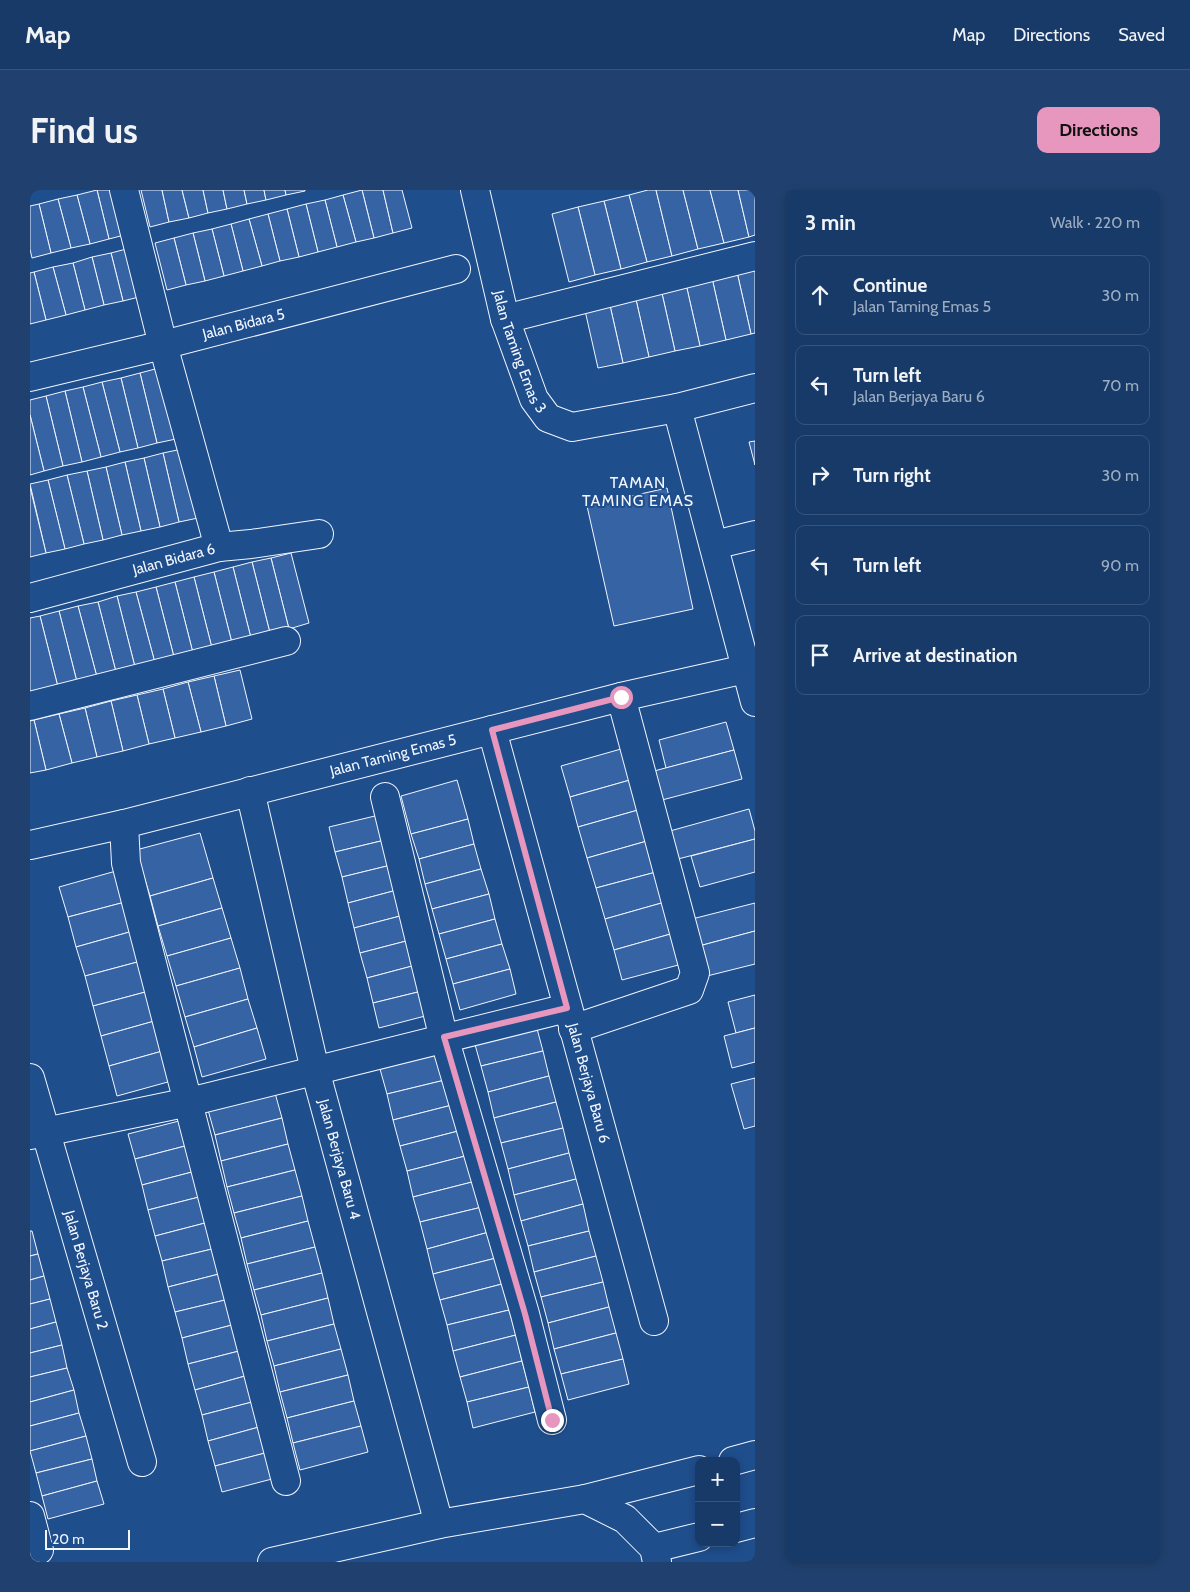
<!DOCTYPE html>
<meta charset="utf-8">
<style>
body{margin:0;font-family:Cabin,sans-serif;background:#20416f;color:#f1f3f6}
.controls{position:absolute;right:15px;bottom:15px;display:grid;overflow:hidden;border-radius:10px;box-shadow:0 2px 8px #0003}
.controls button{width:45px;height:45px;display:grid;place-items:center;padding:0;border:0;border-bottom:1px solid #36547d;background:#173a69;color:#f1f3f6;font:25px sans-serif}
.scale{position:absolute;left:15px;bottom:12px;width:85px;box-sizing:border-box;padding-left:5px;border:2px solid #f2f6ff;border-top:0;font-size:14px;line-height:18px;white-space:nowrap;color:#f2f6ff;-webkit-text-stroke:4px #1f4e8c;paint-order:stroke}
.stop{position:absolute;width:15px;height:15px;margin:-11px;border:4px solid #e797bd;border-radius:50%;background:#fff}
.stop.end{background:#e797bd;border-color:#fff;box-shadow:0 1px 5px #0008}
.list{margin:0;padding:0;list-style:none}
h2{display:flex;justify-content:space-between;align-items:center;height:65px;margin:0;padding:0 20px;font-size:21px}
h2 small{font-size:16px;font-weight:400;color:#9eadc0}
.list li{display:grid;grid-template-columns:32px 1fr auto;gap:15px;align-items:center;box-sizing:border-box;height:80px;margin:0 10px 10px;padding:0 10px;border:1px solid #36547d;border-radius:10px}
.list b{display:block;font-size:19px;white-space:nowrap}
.list p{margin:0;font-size:16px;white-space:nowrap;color:#9eadc0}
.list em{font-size:16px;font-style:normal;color:#9eadc0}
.icon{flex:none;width:28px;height:28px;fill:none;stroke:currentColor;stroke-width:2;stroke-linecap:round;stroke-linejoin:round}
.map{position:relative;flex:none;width:725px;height:1372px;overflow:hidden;border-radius:10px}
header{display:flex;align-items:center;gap:30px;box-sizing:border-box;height:70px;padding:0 25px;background:#173a69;border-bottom:1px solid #36547d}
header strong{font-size:24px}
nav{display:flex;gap:28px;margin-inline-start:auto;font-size:18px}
.intro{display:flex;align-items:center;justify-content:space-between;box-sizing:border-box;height:120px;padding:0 30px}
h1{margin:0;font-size:35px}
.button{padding:12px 22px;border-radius:10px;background:#e797bd;color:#111;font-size:18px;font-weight:700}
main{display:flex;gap:30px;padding:0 30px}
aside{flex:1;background:#173a69;border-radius:10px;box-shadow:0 2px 8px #0003}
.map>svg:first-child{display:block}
.building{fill:#3563a3;stroke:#f2f6ff}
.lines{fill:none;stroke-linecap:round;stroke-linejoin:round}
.minor-casing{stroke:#f2f6ff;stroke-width:30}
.minor{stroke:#1f4e8c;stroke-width:28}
.route{stroke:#e797bd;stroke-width:6}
.labels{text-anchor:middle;stroke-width:4;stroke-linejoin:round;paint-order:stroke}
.street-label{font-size:15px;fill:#f2f6ff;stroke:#1f4e8c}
.neighbourhood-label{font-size:16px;letter-spacing:1px;fill:#f2f6ff;stroke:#1f4e8c}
</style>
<header>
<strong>Map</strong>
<nav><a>Map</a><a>Directions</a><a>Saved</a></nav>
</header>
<div class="intro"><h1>Find us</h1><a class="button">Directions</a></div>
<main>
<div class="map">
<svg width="725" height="1372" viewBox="0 0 725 1372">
<rect width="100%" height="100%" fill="#1f4e8c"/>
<g class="building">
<polygon points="67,0 87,0 98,44 79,49"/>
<polygon points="67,0 79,49 60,54 47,5"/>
<polygon points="111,0 132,0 139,32 120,37"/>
<polygon points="132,0 152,0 159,28 139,32"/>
<polygon points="152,0 173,0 178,23 159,28"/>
<polygon points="173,0 193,0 197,19 178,23"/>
<polygon points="193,0 214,0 217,14 197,19"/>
<polygon points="214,0 234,0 236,10 217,14"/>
<polygon points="234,0 255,0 256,5 236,10"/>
<polygon points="255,0 275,0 275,1 256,5"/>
<polygon points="332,0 353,0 363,43 344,48"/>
<polygon points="332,0 344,48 326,52 313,5"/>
<polygon points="353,0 372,0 382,38 363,43"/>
<polygon points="618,0 626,0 642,66 617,72 599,5"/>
<polygon points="626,0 653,0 668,59 642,66"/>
<polygon points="653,0 680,0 694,53 668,59"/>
<polygon points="680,0 708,0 719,47 694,53"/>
<polygon points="708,0 725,0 725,45 719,47"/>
<polygon points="47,5 60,54 41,58 28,9"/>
<polygon points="313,5 326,52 307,57 295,10"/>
<polygon points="599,5 617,72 591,79 574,11"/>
<polygon points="28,9 41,58 21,63 9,14"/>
<polygon points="295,10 307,57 288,62 276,14"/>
<polygon points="574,11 591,79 565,85 548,17"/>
<polygon points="9,14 21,63 2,68 0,59 0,16"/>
<polygon points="276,14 288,62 269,67 257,19"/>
<polygon points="548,17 565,85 539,92 522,24"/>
<polygon points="257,19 269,67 250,71 238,24"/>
<polygon points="238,24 250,71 232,76 219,29"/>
<polygon points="219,29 232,76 213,81 201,34"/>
<polygon points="201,34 213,81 194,86 182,39"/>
<polygon points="182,39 194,86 175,91 163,43"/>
<polygon points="163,43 175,91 156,95 144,48"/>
<polygon points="144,48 156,95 137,100 125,53"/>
<polygon points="100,58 113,106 93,111 81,63"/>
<polygon points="81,63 93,111 74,115 62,67"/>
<polygon points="62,67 74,115 55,120 43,73"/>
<polygon points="43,73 55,120 36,125 23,77"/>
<polygon points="23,77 36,125 16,130 4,82"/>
<polygon points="725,78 725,143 721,144 707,82"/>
<polygon points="4,82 16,130 0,134 0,83"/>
<polygon points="707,82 721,144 696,150 682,88"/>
<polygon points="682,88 696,150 670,156 656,94"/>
<polygon points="656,94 670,156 645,161 631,99"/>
<polygon points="631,99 645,161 619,167 605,105"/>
<polygon points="605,105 619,167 593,173 579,111"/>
<polygon points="579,111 593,173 568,178 554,116"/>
<polygon points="129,178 146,249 127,253 110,183"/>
<polygon points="110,183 127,253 108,258 91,188"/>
<polygon points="91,188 108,258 90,262 72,192"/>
<polygon points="72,192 90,262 71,267 53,197"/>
<polygon points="53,197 71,267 52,272 35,201"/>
<polygon points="35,201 52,272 33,276 16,206"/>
<polygon points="16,206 33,276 14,281 0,225 0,210"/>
<polygon points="0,225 14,281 0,285"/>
<polygon points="725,251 725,275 719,252"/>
<polygon points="152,259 168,328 149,332 133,263"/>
<polygon points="133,263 149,332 130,337 114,268"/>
<polygon points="114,268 130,337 111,341 95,272"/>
<polygon points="95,272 111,341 92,345 76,277"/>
<polygon points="76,277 92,345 73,350 57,281"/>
<polygon points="57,281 73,350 54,354 37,285"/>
<polygon points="37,285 54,354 35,359 18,290"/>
<polygon points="18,290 35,359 16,363 0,294"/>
<polygon points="0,297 16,363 0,367"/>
<polygon points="637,298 663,419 584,436 557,316"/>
<polygon points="261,363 279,433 259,439 241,368"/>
<polygon points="241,368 259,439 240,443 222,372"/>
<polygon points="222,372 240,443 221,448 203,377"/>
<polygon points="203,377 221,448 202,453 184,382"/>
<polygon points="184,382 202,453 182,458 164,387"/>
<polygon points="164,387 182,458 163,463 145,392"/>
<polygon points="145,392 163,463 144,467 126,397"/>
<polygon points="126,397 144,467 125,473 106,402"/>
<polygon points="106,402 125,473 105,477 87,406"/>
<polygon points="87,406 105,477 86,482 68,412"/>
<polygon points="68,412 86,482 67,487 48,416"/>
<polygon points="48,416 67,487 47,492 29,421"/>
<polygon points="29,421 47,492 28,497 10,426"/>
<polygon points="10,426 28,497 0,504 0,428"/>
<polygon points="210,480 222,529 196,536 184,486"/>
<polygon points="184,486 196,536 171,542 158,492"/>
<polygon points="158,492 171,542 145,548 133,499"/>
<polygon points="133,499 145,548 119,554 107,505"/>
<polygon points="107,505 119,554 93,561 81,511"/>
<polygon points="81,511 93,561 67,567 55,518"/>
<polygon points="55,518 67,567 42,573 29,524"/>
<polygon points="29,524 42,573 16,580 4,530"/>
<polygon points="4,530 16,580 0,583 0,531"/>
<polygon points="696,532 704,560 636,578 629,550"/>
<polygon points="591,559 600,590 540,607 531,576"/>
<polygon points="704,560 712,589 632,610 624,581"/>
<polygon points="427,590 438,629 381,644 371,606"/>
<polygon points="600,590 608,620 548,637 540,607"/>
<polygon points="719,619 725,641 725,649 648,669 640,641"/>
<polygon points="608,620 617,651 557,668 548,637"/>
<polygon points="349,625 355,650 305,662 299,637"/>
<polygon points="438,629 444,654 389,669 381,644"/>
<polygon points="170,643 183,688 120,706 106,660"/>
<polygon points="725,649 725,682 670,697 661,666"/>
<polygon points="355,650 361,675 312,687 305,662"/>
<polygon points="617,651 626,682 566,698 557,668"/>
<polygon points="444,654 451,679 395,694 389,669"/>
<polygon points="361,675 367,700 318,713 312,687"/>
<polygon points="451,679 459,704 402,719 395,694"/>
<polygon points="86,681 95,712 38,727 29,697"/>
<polygon points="626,682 635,712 575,729 566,698"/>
<polygon points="183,688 192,718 128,736 120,706"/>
<polygon points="367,700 374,725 324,738 318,713"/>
<polygon points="459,704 465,729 409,744 402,719"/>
<polygon points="95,712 103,741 46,757 38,727"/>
<polygon points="635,712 644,743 584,760 575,729"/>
<polygon points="725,713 725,741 669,756 662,729"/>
<polygon points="192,718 201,748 137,766 128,736"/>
<polygon points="374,725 380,750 330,763 324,738"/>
<polygon points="465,729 472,754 416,769 409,744"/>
<polygon points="103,741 111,771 55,786 46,757"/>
<polygon points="725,741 725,774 677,786 669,756"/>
<polygon points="644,743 652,774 592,790 584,760"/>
<polygon points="201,748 210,778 146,796 137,766"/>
<polygon points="380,750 386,775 337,788 330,763"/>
<polygon points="472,754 480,779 423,794 416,769"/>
<polygon points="111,771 119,801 63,816 55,786"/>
<polygon points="386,775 392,801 343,813 337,788"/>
<polygon points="210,778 218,809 155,827 146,796"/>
<polygon points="480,779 486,804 430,820 423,794"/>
<polygon points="119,801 128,830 71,846 63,816"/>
<polygon points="392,801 399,825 349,838 343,813"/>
<polygon points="725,805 725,838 706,843 698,812"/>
<polygon points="218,809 227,838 164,857 155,827"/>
<polygon points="128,830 136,860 79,876 71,846"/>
<polygon points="506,835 513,861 451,876 444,851"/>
<polygon points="227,838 236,869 172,887 164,857"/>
<polygon points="725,838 725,872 702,878 694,846"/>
<polygon points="136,860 145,890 87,906 79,876"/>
<polygon points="513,861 519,886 458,902 451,876"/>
<polygon points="412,863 419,889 357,904 350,879"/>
<polygon points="519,886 526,912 464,928 458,902"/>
<polygon points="725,888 725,936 714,939 701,894"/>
<polygon points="419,889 426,914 363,930 357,904"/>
<polygon points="245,903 252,928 185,945 178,920"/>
<polygon points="526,912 533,938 471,953 464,928"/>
<polygon points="426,914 432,940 370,956 363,930"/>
<polygon points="252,928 258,954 191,971 185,945"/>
<polygon points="149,931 155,956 105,969 98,944"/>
<polygon points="533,938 539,963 478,979 471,953"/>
<polygon points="432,940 439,965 377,981 370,956"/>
<polygon points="258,954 265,980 197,997 191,971"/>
<polygon points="155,956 162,982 112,995 105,969"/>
<polygon points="539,963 546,989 484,1005 478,979"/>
<polygon points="439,965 446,991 383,1007 377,981"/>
<polygon points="265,980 272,1006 204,1023 197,997"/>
<polygon points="162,982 169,1007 118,1020 112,995"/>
<polygon points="546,989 553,1014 491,1031 484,1005"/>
<polygon points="446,991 452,1017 390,1032 383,1007"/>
<polygon points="272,1006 278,1031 211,1048 204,1023"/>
<polygon points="169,1007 175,1033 125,1046 118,1020"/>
<polygon points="553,1014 559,1041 498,1056 491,1031"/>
<polygon points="452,1017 459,1042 397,1059 390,1032"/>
<polygon points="278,1031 285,1057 217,1074 211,1048"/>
<polygon points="175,1033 182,1059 132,1071 125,1046"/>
<polygon points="0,1041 2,1041 8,1064 0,1066"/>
<polygon points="559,1041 566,1066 504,1082 498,1056"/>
<polygon points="459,1042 466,1068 403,1084 397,1059"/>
<polygon points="285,1057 292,1083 224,1100 217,1074"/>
<polygon points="182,1059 189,1084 138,1097 132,1071"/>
<polygon points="8,1064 14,1086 0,1090 0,1066"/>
<polygon points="566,1066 573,1092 511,1107 504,1082"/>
<polygon points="466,1068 472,1094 410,1110 403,1084"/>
<polygon points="292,1083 298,1108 231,1125 224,1100"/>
<polygon points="189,1084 195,1110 145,1122 138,1097"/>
<polygon points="14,1086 20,1109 0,1114 0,1090"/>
<polygon points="573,1092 579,1117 518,1133 511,1107"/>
<polygon points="472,1094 479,1120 417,1135 410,1110"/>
<polygon points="298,1108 304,1134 237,1151 231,1125"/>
<polygon points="20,1109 26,1132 0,1139 0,1114"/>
<polygon points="195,1110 202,1135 152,1148 145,1122"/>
<polygon points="579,1117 586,1143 524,1159 518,1133"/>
<polygon points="479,1120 486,1145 423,1161 417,1135"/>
<polygon points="26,1132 32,1155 0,1163 0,1139"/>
<polygon points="304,1134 311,1159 244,1176 237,1151"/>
<polygon points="202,1135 209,1161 158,1174 152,1148"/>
<polygon points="586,1143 593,1169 531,1184 524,1159"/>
<polygon points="486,1145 492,1171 430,1187 423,1161"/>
<polygon points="32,1155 37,1178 0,1187 0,1163"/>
<polygon points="311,1159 318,1185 250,1202 244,1176"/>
<polygon points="209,1161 215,1186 165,1200 158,1174"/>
<polygon points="593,1169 599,1194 538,1210 531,1184"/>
<polygon points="492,1171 499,1197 437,1212 430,1187"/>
<polygon points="37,1178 44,1200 0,1212 0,1187"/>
<polygon points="318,1185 324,1211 257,1228 250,1202"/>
<polygon points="215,1186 222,1212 172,1225 165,1200"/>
<polygon points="499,1197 505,1222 443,1238 437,1212"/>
<polygon points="44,1200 49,1223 0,1236 0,1212"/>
<polygon points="324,1211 331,1236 263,1253 257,1228"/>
<polygon points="222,1212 229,1237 178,1251 172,1225"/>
<polygon points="49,1223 56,1246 0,1261 0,1236"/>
<polygon points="331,1236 338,1262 270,1280 263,1253"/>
<polygon points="229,1237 235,1263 185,1276 178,1251"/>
<polygon points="56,1246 62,1269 6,1283 0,1261"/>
<polygon points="235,1263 242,1289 192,1302 185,1276"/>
<polygon points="62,1269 67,1291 12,1306 6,1283"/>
<polygon points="67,1291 74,1314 18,1329 12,1306"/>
</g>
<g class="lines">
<defs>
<g id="minor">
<polyline points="94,0 133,155 189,357"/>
<path id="s1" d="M445,0L475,129L504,209L518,228L542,237L647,218L725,198"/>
<polyline points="475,129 725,66"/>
<path id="s2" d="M0,187L133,155L426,79"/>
<polyline points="647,218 725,512"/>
<polyline points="684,355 725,345"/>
<path id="s3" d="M0,408L189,357L221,354L289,344"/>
<polyline points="0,516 256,451"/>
<path id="s4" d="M462,540L624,1131"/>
<path id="s5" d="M220,601L285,880L409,1334"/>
<polyline points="355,607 411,837 495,1124 522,1230"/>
<polyline points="94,634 96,673 256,1291"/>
<path id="s6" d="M0,655L94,634L591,507L725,477"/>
<polyline points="543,839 659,800 665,783 591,507"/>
<path id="s7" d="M0,888L112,1272"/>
<polyline points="0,945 159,912 537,818"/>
<polyline points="703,1271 725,1265"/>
<polyline points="555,1309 669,1280"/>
<polyline points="0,1326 9,1360"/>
<polyline points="706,1338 725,1333"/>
<polyline points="624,1358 669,1347"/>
<polyline points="242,1372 409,1334 555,1309 595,1329 624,1358 627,1372"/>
</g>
</defs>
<use href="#minor" class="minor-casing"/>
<use href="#minor" class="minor"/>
</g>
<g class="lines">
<polyline class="route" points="522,1230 495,1124 414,847 537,818 462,540 591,507"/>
</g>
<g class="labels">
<g class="street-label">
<text dy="5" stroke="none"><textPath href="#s2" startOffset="220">Jalan Bidara 5</textPath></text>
<text dy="5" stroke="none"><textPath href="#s1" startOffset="168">Jalan Taming Emas 3</textPath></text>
<text dy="5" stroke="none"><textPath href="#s3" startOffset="149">Jalan Bidara 6</textPath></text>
<text dy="5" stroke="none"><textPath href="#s6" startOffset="374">Jalan Taming Emas 5</textPath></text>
<text dy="5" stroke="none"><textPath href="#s4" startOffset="366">Jalan Berjaya Baru 6</textPath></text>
<text dy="5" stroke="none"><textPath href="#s5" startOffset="379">Jalan Berjaya Baru 4</textPath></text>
<text dy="5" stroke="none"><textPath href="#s7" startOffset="200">Jalan Berjaya Baru 2</textPath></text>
</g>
<g class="neighbourhood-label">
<text x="608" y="298">TAMAN<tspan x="608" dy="18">TAMING EMAS</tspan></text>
</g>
</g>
</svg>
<div class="controls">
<button>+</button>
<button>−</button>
</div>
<div class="scale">20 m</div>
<div class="stop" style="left:591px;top:507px"></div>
<div class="stop end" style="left:522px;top:1230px"></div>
</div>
<aside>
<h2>3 min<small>Walk · 220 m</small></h2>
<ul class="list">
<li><svg class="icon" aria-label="ahead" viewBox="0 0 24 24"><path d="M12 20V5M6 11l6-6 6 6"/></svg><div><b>Continue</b><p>Jalan Taming Emas 5</p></div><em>30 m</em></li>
<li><svg class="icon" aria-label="left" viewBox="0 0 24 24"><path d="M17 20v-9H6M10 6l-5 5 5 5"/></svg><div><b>Turn left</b><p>Jalan Berjaya Baru 6</p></div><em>70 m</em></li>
<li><svg class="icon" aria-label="right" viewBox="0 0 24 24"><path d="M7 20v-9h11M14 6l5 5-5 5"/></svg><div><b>Turn right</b></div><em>30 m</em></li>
<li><svg class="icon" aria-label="left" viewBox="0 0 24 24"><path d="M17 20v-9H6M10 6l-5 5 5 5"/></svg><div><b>Turn left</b></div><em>90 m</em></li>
<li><svg class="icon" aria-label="arrive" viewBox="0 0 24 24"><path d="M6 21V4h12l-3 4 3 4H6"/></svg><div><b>Arrive at destination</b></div></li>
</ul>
</aside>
</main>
